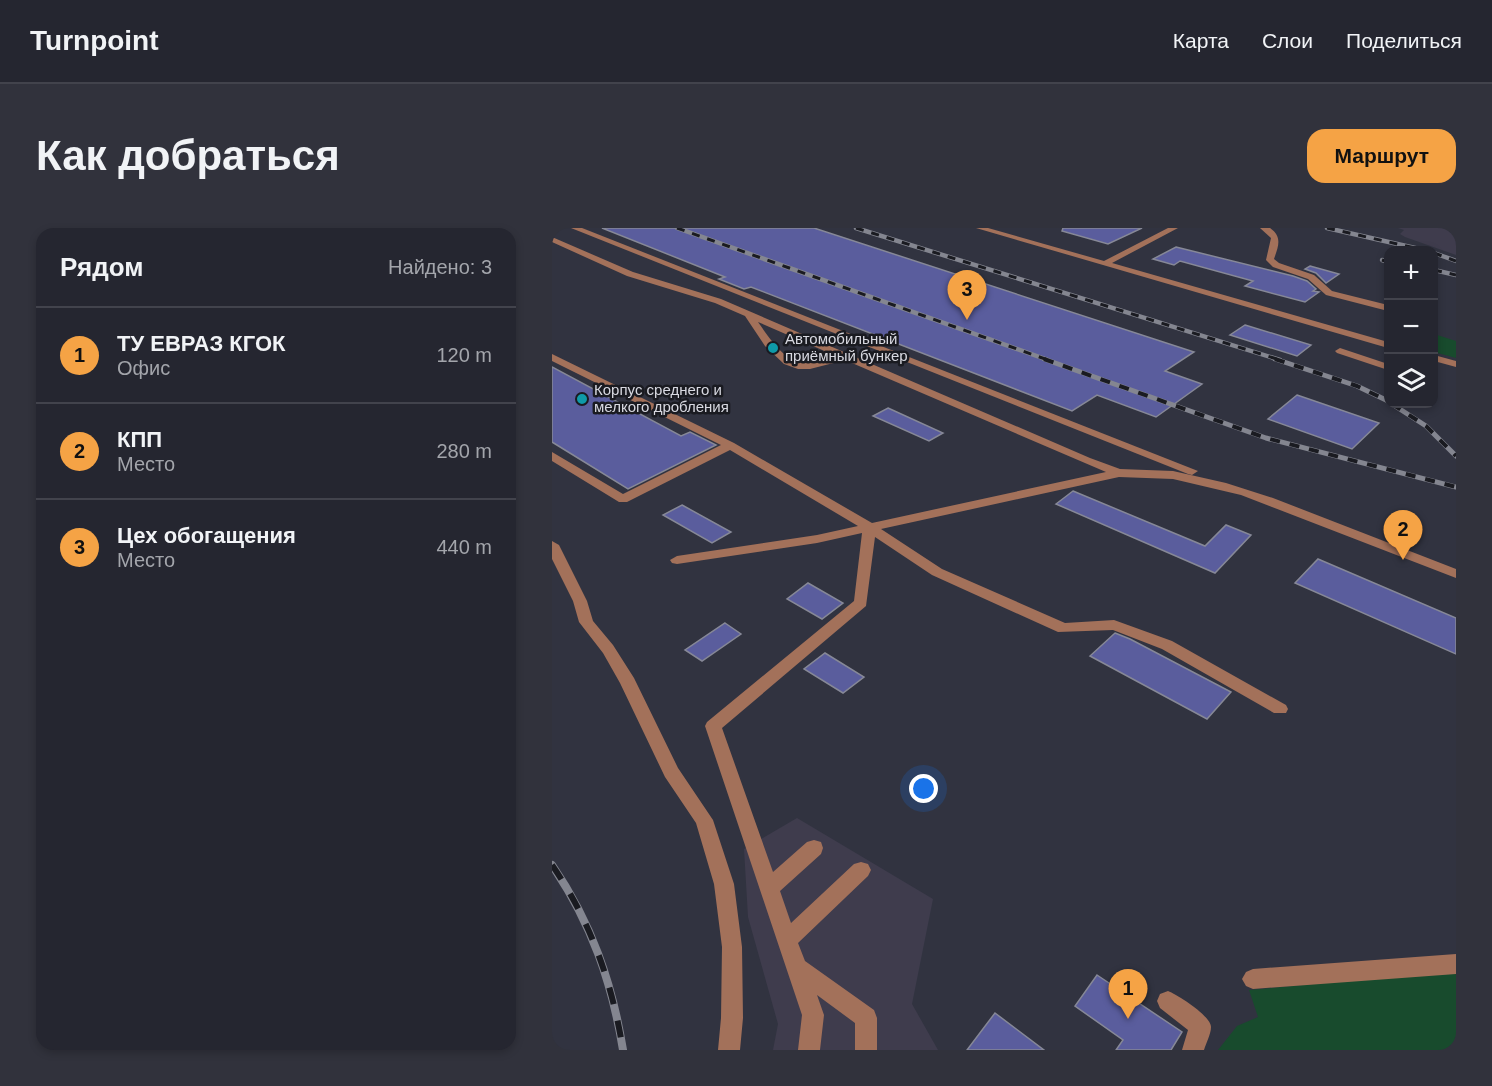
<!DOCTYPE html>
<html lang="ru">
<meta charset="utf-8">
<style>
body{margin:0;font-family:Helvetica,sans-serif;background:#31323c;color:#f1f3f6}
.controls{position:absolute;right:18px;top:18px;display:grid;overflow:hidden;border-radius:12px;box-shadow:0 3px 9px #0003}
.controls button{width:54px;height:54px;display:grid;place-items:center;padding:0;border:0;border-bottom:2px solid #42434c;background:#252630;color:#f1f3f6;font:30px sans-serif}
.you{position:absolute;left:372px;top:561px;width:21px;height:21px;margin:-15px;border:4px solid #fff;border-radius:50%;background:#1a73e8;box-shadow:0 0 0 9px #1a73e833}
.badge{display:grid;place-items:center;width:39px;height:39px;border-radius:50%;background:#f5a345;color:#111;font-size:20px;font-weight:700}
.pin{position:absolute;translate:-50% -50px;filter:drop-shadow(0 2px 3px #0008)}
.pin::after{content:'';position:absolute;top:32px;width:21px;height:18px;background:inherit;clip-path:polygon(0 0,100% 0,50% 100%)}
.list{margin:0;padding:0;list-style:none}
h2{display:flex;justify-content:space-between;align-items:center;height:78px;margin:0;padding:0 24px;font-size:26px}
h2 small{font-size:20px;font-weight:400;color:#a3a5ab}
.list li{display:grid;grid-template-columns:39px 1fr auto;gap:18px;align-items:center;box-sizing:border-box;height:96px;padding:0 24px;border-top:2px solid #42434c}
.list b{display:block;font-size:22px;white-space:nowrap}
.list p{margin:0;font-size:20px;white-space:nowrap;color:#a3a5ab}
.list em{font-size:20px;font-style:normal;color:#a3a5ab}
.icon{flex:none;width:33px;height:33px;fill:none;stroke:currentColor;stroke-width:2;stroke-linecap:round;stroke-linejoin:round}
.map{position:relative;flex:none;width:904px;height:822px;overflow:hidden;border-radius:18px}
header{display:flex;align-items:center;gap:36px;box-sizing:border-box;height:84px;padding:0 30px;background:#252630;border-bottom:2px solid #42434c}
header strong{font-size:28px}
nav{display:flex;gap:33px;margin-inline-start:auto;font-size:21px}
.intro{display:flex;align-items:center;justify-content:space-between;box-sizing:border-box;height:144px;padding:0 36px}
h1{margin:0;font-size:42px}
.button{padding:15px 27px;border-radius:18px;background:#f5a345;color:#111;font-size:21px;font-weight:700}
main{display:flex;gap:36px;padding:0 36px}
aside{flex:1;background:#252630;border-radius:18px;box-shadow:0 3px 9px #0003}
.map>svg:first-child{display:block}
.industrial{fill:#3f3c4d}
.green{fill:#184b2d}
.building{fill:#5a5d9d;stroke:#868897;stroke-width:1.5}
.lines{fill:none;stroke-linecap:round;stroke-linejoin:round}
.minor{fill:#a3715a;fill-rule:evenodd}
.rail-far2-casing{stroke:#848690;stroke-width:4.5}
.rail-far1-casing{stroke:#848690;stroke-width:5}
.rail-casing{stroke:#848690;stroke-width:8}
.rail-far2{stroke:#1a1b21;stroke-width:3;stroke-dasharray:8;stroke-linecap:butt}
.rail-far1{stroke:#1a1b21;stroke-width:4;stroke-dasharray:10;stroke-linecap:butt}
.rail{stroke:#1a1b21;stroke-width:6;stroke-dasharray:17;stroke-linecap:butt}
.culture-dot{fill:#0f9aa8;stroke:#1a1b21;stroke-width:2}
.labels{text-anchor:middle;stroke-width:5;stroke-linejoin:round;paint-order:stroke}
.far-poi-label{font-size:15px;fill:#d8d9e1;stroke:#1a1b21;text-anchor:start}
</style>
<header>
<strong>Turnpoint</strong>
<nav><a>Карта</a><a>Слои</a><a>Поделиться</a></nav>
</header>
<div class="intro"><h1>Как добраться</h1><a class="button">Маршрут</a></div>
<main>
<aside>
<h2>Рядом<small>Найдено: 3</small></h2>
<ul class="list">
<li><span class="badge">1</span><div><b>ТУ ЕВРАЗ КГОК</b><p>Офис</p></div><em>120 m</em></li>
<li><span class="badge">2</span><div><b>КПП</b><p>Место</p></div><em>280 m</em></li>
<li><span class="badge">3</span><div><b>Цех обогащения</b><p>Место</p></div><em>440 m</em></li>
</ul>
</aside>
<div class="map">
<svg width="904" height="822" viewBox="0 0 904 822">
<rect width="100%" height="100%" fill="#313340"/>
<g class="industrial">
<polygon points="846,0 904,0 904,27 853,9 848,6 852,2"/>
<polygon points="245,590 381,671 360,776 386,822 221,822 226,796 196,689 192,621"/>
</g>
<g class="green">
<polygon points="882,106 904,113 904,130 882,124"/>
<polygon points="904,743 904,822 666,822 685,798 706,789 697,762"/>
</g>
<g class="building">
<polygon points="50,0 262,0 642,124 613,143 650,156 604,189 545,167 520,183 199,59 192,61 167,51 173,49"/>
<polygon points="511,0 590,0 556,16 510,3"/>
<polygon points="624,19 741,48 755,53 764,61 761,63 767,64 753,74 693,58 701,53 628,33 622,37 601,31"/>
<polygon points="758,38 787,46 774,55 764,45 753,41"/>
<polygon points="693,97 759,117 745,128 678,107"/>
<polygon points="0,139 129,208 138,204 164,217 76,261 0,214"/>
<polygon points="745,167 827,195 800,221 716,191"/>
<polygon points="336,180 391,205 377,213 321,188"/>
<polygon points="521,263 653,318 674,297 699,307 663,345 504,276"/>
<polygon points="130,277 179,304 160,315 111,287"/>
<polygon points="766,331 904,390 904,426 743,355"/>
<polygon points="256,355 291,375 270,391 235,371"/>
<polygon points="173,395 189,406 150,433 133,422"/>
<polygon points="563,405 578,411 679,464 655,491 538,428"/>
<polygon points="273,425 312,449 291,465 252,441"/>
<polygon points="545,747 630,804 619,822 564,822 571,812 523,778"/>
<polygon points="443,785 492,822 415,822"/>
</g>
<g class="lines">
<g class="minor">
<polygon points="19,0 30,0 646,243 640,247 636,246"/>
<polygon points="424,0 436,0 552,33 616,0 626,0 560,35 836,114 836,120"/>
<path d="M708,0H718C731,9 726,19 722,31L727,35L762,47L780,63L836,77V83L774,67L756,51L721,39L714,32L719,10Z"/>
<path d="M0,9L81,44L169,71L538,230L568,241L621,243L674,255L721,270L904,341V350L689,267L621,251L567,249L329,301L390,341L513,395L562,392L620,413L734,477L736,481L734,485H722L610,421L561,402L506,404L380,347L323,309L314,378L170,500L221,644L255,614L262,612L269,614L271,620L269,626L228,663L239,695L302,636L309,634L316,636L319,642L316,648L246,715L253,733L322,782L325,790V822H303V795L265,767L272,787L268,822H246L250,787L153,498L155,494L302,373L310,305L265,315L125,336L120,335L118,332L125,328L265,307L306,298L178,222L75,274H67L0,233V224L71,266L169,217L0,133V126L182,215L320,295L554,244L293,132L258,141H246L232,136L213,118L193,88L163,75L75,48L0,14ZM206,94L284,128C241,144 230,128 206,94Z"/>
<polygon points="788,120 836,136 836,142 785,125 783,123"/>
<polygon points="882,127 904,133 904,139 882,133"/>
<polygon points="0,313 7,317 35,373 41,393 61,417 82,450 126,540 161,592 182,656 190,719 191,790 188,822 166,822 169,790 170,719 162,656 144,595 113,549 68,455 51,425 27,394 21,373 0,331"/>
<polygon points="904,726 904,746 701,761 694,758 690,751 694,744 701,741"/>
<path d="M616,763C626,767 659,788 659,799C659,806 654,815 652,822H630L636,802L608,780L605,773L608,766Z"/>
</g>
<defs>
<g id="rail-far2">
<polyline points="125,0 496,132"/>
<polyline points="304,0 728,132"/>
<polyline points="775,0 872,22"/>
<polyline points="882,25 904,33"/>
<polyline points="830,32 836,34"/>
<polyline points="882,42 904,47"/>
</g>
<g id="rail-far1">
<polyline points="492,131 714,210 904,259"/>
<polyline points="723,131 805,158 836,173"/>
<polyline points="840,176 874,198 904,228"/>
</g>
<path id="rail" d="M0,637C39,694 60,754 71,822"/>
</defs>
<use href="#rail-far2" class="rail-far2-casing"/>
<use href="#rail-far1" class="rail-far1-casing"/>
<use href="#rail" class="rail-casing"/>
<use href="#rail-far2" class="rail-far2"/>
<use href="#rail-far1" class="rail-far1"/>
<use href="#rail" class="rail"/>
</g>
<g class="culture-dot">
<circle cx="221" cy="120" r="6"/>
<circle cx="30" cy="171" r="6"/>
</g>
<g class="labels">
<g class="far-poi-label">
<text x="233" y="116">Автомобильный<tspan x="233" dy="17">приёмный бункер</tspan></text>
<text x="42" y="167">Корпус среднего и<tspan x="42" dy="17">мелкого дробления</tspan></text>
</g>
</g>
</svg>
<div class="controls">
<button>+</button>
<button>−</button>
<button><svg class="icon" aria-label="layers" viewBox="0 0 24 24"><path d="M12 4l9 5-9 5-9-5zM3 14l9 5 9-5"/></svg></button>
</div>
<div class="you"></div>
<div class="pin badge" style="left:576px;top:791px">1</div>
<div class="pin badge" style="left:851px;top:332px">2</div>
<div class="pin badge" style="left:415px;top:92px">3</div>
</div>
</main>
